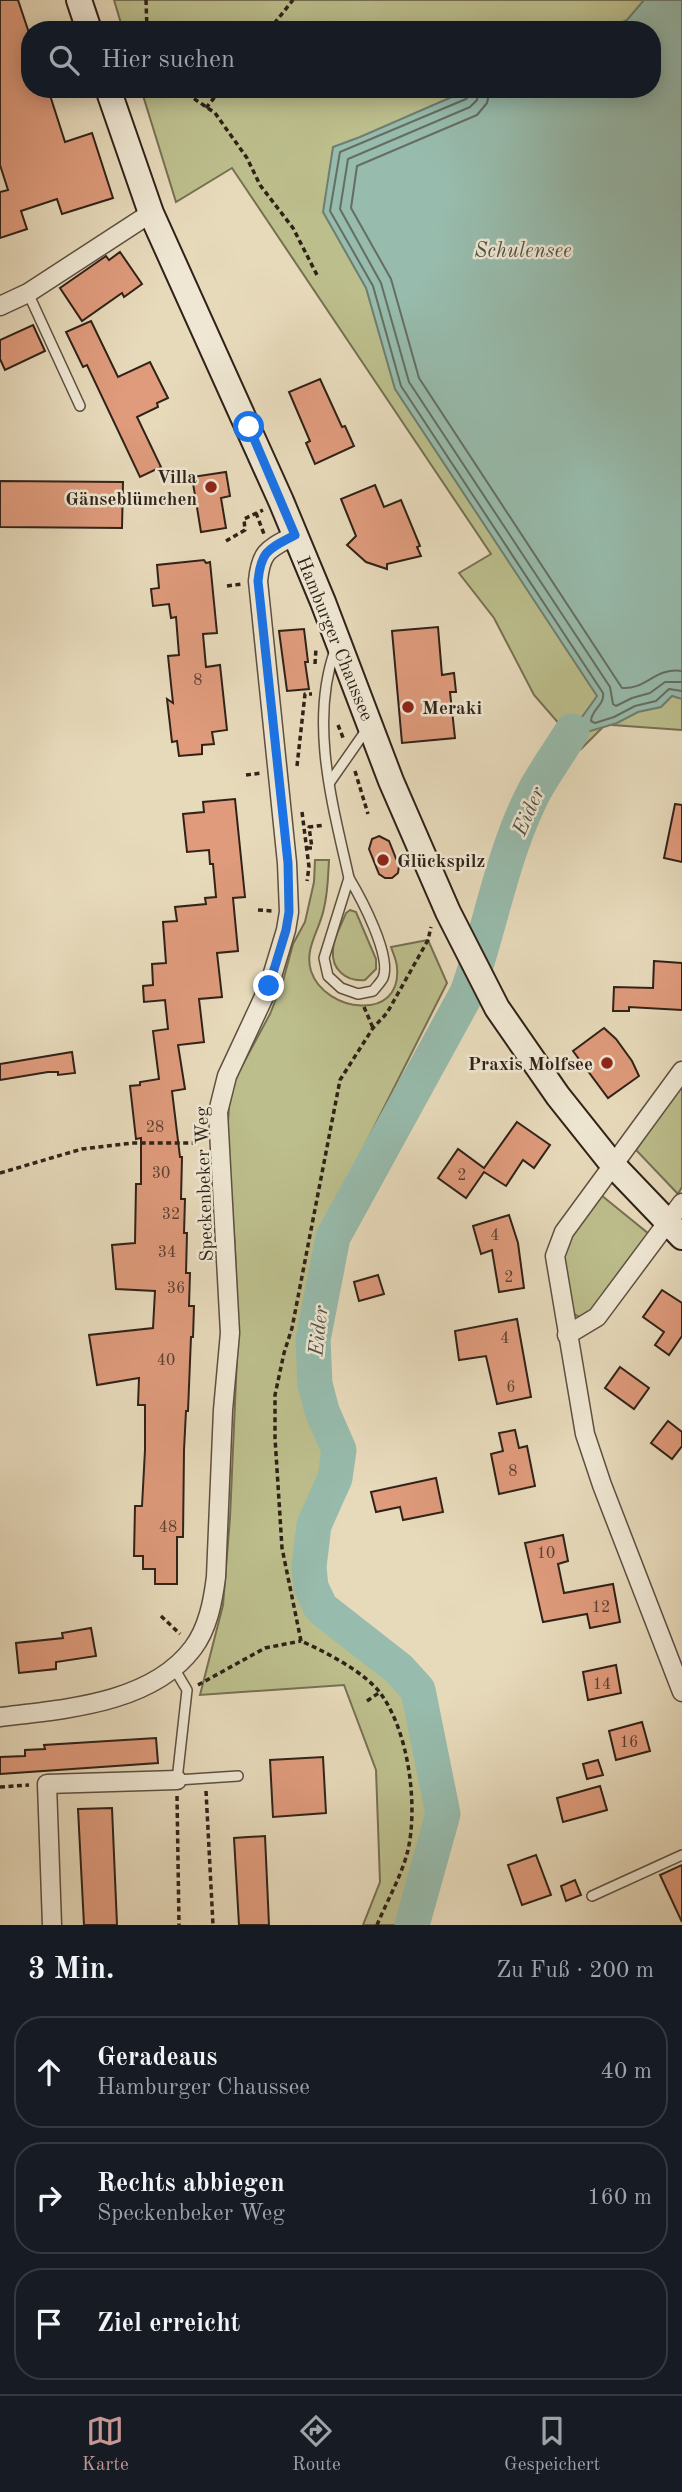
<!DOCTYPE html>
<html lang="de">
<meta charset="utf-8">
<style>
body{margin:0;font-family:"Old Standard TT",serif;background:#242831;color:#f1f3f6}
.stop{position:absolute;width:21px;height:21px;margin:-16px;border:5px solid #1a73e8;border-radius:50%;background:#fff}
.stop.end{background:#1a73e8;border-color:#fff;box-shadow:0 2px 7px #0008}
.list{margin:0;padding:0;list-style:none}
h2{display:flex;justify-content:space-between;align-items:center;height:91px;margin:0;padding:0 28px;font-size:30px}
h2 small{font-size:23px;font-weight:400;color:#9ea1a6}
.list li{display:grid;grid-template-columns:46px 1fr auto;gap:21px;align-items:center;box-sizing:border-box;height:112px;margin:0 14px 14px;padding:0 14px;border:2px solid #363941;border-radius:28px}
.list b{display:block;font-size:26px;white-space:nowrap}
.list p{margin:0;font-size:23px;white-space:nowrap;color:#9ea1a6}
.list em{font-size:23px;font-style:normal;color:#9ea1a6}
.icon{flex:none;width:38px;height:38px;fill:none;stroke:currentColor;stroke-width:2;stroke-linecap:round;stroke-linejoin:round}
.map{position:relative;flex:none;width:682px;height:1925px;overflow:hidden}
.search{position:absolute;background:#171b24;box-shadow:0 4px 18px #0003;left:21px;right:21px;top:21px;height:77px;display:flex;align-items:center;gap:18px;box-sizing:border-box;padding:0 24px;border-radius:28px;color:#9ea1a6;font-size:26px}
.sheet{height:469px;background:#171b24}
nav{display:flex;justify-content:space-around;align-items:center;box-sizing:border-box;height:98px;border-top:2px solid #363941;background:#171b24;font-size:19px;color:#9ea1a6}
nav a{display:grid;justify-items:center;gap:4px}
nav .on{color:#c59692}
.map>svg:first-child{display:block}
.green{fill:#bcbe8c;stroke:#767052;stroke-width:2}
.water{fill:#97bbac;stroke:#6e7e71;stroke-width:2}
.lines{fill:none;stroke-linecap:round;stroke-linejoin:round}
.shore{stroke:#646e62;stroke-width:2}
.river{stroke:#97bbac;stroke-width:35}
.building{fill:#df9b7c;stroke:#302218;stroke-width:2}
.lane-casing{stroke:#5e5041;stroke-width:12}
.street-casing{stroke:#5e5041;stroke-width:21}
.secondary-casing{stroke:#302218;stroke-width:28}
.path{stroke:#302218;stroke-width:3.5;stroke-dasharray:5 3.5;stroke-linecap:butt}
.lane{stroke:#efe7d3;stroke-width:9}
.street{stroke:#efe7d3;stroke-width:18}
.secondary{stroke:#efe7d3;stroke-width:24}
.route{stroke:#1a73e8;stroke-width:9}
.poi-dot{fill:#8f2418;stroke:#efe7d3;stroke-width:2.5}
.labels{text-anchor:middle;stroke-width:5;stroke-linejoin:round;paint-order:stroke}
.number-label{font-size:16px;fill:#5c4031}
.poi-label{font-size:19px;font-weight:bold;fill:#302218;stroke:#efe7d3;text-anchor:end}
.street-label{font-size:19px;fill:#302218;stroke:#efe7d3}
.water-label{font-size:21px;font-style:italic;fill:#4f5044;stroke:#efe7d3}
</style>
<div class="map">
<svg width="682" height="1925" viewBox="0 0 682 1925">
<rect width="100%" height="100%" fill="#e7dabb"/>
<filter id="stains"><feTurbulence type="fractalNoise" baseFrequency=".00286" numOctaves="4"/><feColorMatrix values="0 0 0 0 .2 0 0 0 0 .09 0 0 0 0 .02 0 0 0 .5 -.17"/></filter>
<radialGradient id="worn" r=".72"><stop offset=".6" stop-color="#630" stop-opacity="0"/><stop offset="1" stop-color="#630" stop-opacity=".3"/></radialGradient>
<g class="green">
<polygon points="114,0 682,0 682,730 612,725 609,721 581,749 534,695 494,618 459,573 491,554 232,168 176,202 141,89 652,89 652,30 123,30"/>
<path d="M315,860H329C328,876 328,892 324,908C320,930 304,948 311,971C325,1013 402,1022 397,968C397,961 393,953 391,947L428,940L447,983L321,1232L300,1376L327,1449L322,1476L300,1523L295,1562L302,1591L315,1623L400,1684L423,1757L429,1811L422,1847L398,1925H363L380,1882L376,1770L344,1685L200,1695L223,1605L230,1518L238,1334L235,1248L227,1138L229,1106L235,1079L270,1014L283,981L293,944L305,922L314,882Z"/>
<path d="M350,910L356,912L376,959V969L365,980C347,982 331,970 333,950C333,938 342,924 346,913Z"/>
<polygon points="682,1088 682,1187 678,1194 636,1150 678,1090"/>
<path d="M601,1195L649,1234L587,1318L579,1317L570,1311C568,1297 563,1282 562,1267C560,1239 586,1216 601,1195Z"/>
</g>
<polygon class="water" points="644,0 682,0 682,699 672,696 661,707 638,712 617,723 577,735 572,731 597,696 395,389 366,288 323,212 333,147 360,137 470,89 652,89 652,30 605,30 627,20"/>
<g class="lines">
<g class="shore">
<path d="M470,89V95L466,99L340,152L330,211L373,286L401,386L603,693C605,705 591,710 591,721L595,723L614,717L635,706L656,701L669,689L682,691"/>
<polyline points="479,89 477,100 470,107 348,159 340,209 381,283 409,382 610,687 613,704 616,706 632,698 650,693 665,682 682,682"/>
<path d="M490,89L487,103L477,115L357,166L351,208L391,279L419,378L622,688C646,690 655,667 682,671"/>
</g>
<path class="river" d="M412,1925L443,1814L418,1690L399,1669L321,1608L311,1587L309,1567L314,1525L335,1478L339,1450L322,1411L315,1384L313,1340L333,1237L467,993C491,926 502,853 535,790C546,770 560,751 572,731"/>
</g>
<g class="building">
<polygon points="0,0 18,0 30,36 30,89 48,89 65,142 92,133 113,198 62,214 57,199 21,211 27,229 0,238 0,192 8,190 0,165"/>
<polygon points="120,252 142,284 124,297 122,293 82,321 60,288 106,256 109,260"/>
<polygon points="91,321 118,377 150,362 168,398 157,403 158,407 137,417 161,467 140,477 87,365 83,367 66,332"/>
<polygon points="33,325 45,351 5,370 0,359 0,340"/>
<polygon points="320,379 342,427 345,426 354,446 315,464 306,443 310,441 289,392"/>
<polygon points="226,472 230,496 221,498 226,528 201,532 192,477"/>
<polygon points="0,481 123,482 122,528 0,527"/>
<polygon points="375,485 384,507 401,500 420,546 417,547 421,556 387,564 387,569 366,562 347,545 356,536 341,499"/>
<polygon points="204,560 206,563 210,562 217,633 203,634 206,667 220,665 227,730 212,732 214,744 202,745 202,754 179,756 177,741 172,742 167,699 173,703 168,656 179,655 176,617 171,618 169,604 153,606 151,589 159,588 157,565"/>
<polygon points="438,627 442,675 454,673 456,692 450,692 455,738 402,743 392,631"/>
<polygon points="304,629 308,662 305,662 309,689 287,691 279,631"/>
<polygon points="235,799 245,897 233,898 238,951 217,953 222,997 199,999 204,1042 178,1045 185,1089 172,1091 180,1157 182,1157 181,1199 185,1199 184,1233 187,1233 186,1273 190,1273 189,1306 194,1306 193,1337 191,1337 188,1411 186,1411 184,1450 183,1537 177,1537 177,1584 155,1584 155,1569 143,1569 143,1556 134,1556 135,1506 142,1506 145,1450 145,1405 138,1405 139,1378 97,1385 89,1335 153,1328 155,1291 116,1289 112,1245 135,1243 136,1184 141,1184 141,1138 136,1139 130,1086 140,1085 140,1082 159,1079 153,1031 168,1029 165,1000 144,1002 143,986 153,985 152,964 166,963 163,922 177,921 175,907 206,904 205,898 216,897 213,864 210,864 209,850 187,852 183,814 204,812 203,802"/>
<polygon points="675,804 682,805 682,862 664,858"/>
<polygon points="379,836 389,841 399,866 398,873 392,878 385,878 379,874 369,849 372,839"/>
<polygon points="654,961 682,963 682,1010 629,1007 629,1011 613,1011 614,987 653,988"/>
<polygon points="604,1028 616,1039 632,1061 639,1076 608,1098 573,1051"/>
<polygon points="72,1052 75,1073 58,1075 58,1072 48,1072 0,1080 0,1064"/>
<polygon points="517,1122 550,1145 534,1168 523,1160 506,1186 484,1172 466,1198 438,1178 458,1149 484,1168"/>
<polygon points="509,1215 518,1243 524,1288 499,1292 492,1250 481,1254 473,1226"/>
<polygon points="378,1275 384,1294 359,1301 354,1282"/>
<polygon points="662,1290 682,1303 682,1336 669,1355 655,1345 664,1332 643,1317"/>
<polygon points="517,1319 531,1397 497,1404 486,1356 459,1360 455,1331"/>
<polygon points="620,1367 649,1388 634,1409 605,1388"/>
<polygon points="668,1421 682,1432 682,1446 672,1459 651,1443"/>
<polygon points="515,1430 519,1448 527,1446 535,1486 499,1494 491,1454 503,1451 499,1433"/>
<polygon points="436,1478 443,1512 403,1520 400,1507 376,1512 371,1492"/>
<polygon points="563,1535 568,1561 558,1564 564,1593 613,1584 620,1622 590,1628 587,1614 543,1622 525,1543"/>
<polygon points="91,1628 96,1656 56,1662 56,1669 19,1673 16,1643 63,1638 62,1633"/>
<polygon points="616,1665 621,1693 588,1700 583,1672"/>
<polygon points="642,1722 650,1751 616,1760 609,1731"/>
<polygon points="156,1738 158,1763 0,1774 0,1757 25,1756 25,1750 45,1749 44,1745"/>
<polygon points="323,1757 326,1813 273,1817 270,1760"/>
<polygon points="598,1760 603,1775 587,1779 583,1764"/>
<polygon points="600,1786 607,1810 563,1822 557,1798"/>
<polygon points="112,1808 117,1925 84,1925 78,1809"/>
<polygon points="265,1836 269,1925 239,1925 234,1838"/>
<polygon points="536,1855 551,1895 522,1905 508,1865"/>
<polygon points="682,1865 682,1922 660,1875"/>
<polygon points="575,1880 581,1895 566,1901 561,1886"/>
</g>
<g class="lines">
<defs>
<g id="lane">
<polyline points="28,293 80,406"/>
<path d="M335,650C309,723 333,806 349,878"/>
<polyline points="330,782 367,729"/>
<path d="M349,878C361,898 392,956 383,978C381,982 376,987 373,991L358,994L341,988L328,976L324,958Z"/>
<polyline points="174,1668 187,1690 177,1780 238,1776"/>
<polyline points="592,1896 682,1855"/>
</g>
<g id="street">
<polyline points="0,306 28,293 151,213"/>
<polyline points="682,1071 564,1232 555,1256 585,1434 602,1485 682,1692"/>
<polyline points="567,1335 597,1317 682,1203"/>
<path d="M0,1717C64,1709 151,1704 193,1648C208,1628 213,1601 216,1577L223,1410L230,1333L218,1112L227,1076L269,986L286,930L289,912L287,863L258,581C261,550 269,549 295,535"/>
<polyline points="52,1925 47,1784 177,1780"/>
</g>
<g id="secondary">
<polyline points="79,0 89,30"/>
<polyline points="108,89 151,213 281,501 323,602 391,781 448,912 497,1008 558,1096 613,1165 682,1237"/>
</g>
</defs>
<use href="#lane" class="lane-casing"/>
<use href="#street" class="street-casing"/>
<use href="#secondary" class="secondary-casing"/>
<g class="path">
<polyline points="146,0 147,30"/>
<polyline points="269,30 293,0"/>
<polyline points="180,89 215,113 247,158 260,185 293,228 318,277"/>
<polyline points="206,108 221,89"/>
<polyline points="256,513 264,534"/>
<polyline points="226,541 245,530 244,519 263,510"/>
<polyline points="227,586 242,584"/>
<polyline points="315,664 316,648"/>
<polyline points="338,725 344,740"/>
<polyline points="297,766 305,694 312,694"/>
<polyline points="355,771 368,814"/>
<polyline points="246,775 262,773"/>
<polyline points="302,812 309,867 307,881"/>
<polyline points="307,848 312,848 309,827 325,825"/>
<polyline points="258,910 273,911"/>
<polyline points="364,1007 373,1028"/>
<polyline points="0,1173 82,1149 132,1143 196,1143"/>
<polyline points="161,1616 180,1634"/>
<polyline points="198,1685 265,1648 301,1641"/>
<polyline points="367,1701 380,1692"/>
<polyline points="0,1787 29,1785"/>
<polyline points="206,1791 213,1925"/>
<polyline points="177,1796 179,1925"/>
<path d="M377,1925C387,1901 402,1875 408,1850C418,1805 409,1733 381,1694C366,1673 326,1652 301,1641L282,1548L275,1438V1395L284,1353L292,1328L340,1080L373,1028L387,1013L428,940L431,927"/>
</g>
<use href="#lane" class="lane"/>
<use href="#street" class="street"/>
<use href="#secondary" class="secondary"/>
</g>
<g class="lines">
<path class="route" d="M249,427L295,535C269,549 261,550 258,581L288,863L289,912L286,930L269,986"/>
</g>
<g class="poi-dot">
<circle cx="211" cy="487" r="7"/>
<circle cx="408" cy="707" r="7"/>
<circle cx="383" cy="860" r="7"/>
<circle cx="607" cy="1063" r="7"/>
</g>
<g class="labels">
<g class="number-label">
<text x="198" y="685">8</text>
<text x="155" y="1132">28</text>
<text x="161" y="1178">30</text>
<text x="462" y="1180">2</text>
<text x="171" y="1219">32</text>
<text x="495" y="1240">4</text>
<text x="167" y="1257">34</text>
<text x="509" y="1282">2</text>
<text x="176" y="1293">36</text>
<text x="505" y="1343">4</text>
<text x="166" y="1365">40</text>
<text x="511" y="1392">6</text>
<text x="513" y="1476">8</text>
<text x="168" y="1532">48</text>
<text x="546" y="1558">10</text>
<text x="601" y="1612">12</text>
<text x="602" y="1689">14</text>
<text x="629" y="1747">16</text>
</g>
<g class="poi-label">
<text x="197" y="483">Villa<tspan x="197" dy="22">Gänseblümchen</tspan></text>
<text x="422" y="714" text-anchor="start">Meraki</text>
<text x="397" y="867" text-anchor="start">Glückspilz</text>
<text x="593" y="1070">Praxis Molfsee</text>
</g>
<g class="street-label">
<text transform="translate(336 638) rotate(68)" y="7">Hamburger Chaussee</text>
<text transform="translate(203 1184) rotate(-92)" y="7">Speckenbeker Weg</text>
</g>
<g class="water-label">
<text x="523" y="257">Schulensee</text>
<text transform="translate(528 811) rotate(-66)" y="7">Eider</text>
<text transform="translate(318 1331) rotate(-84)" y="7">Eider</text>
</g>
</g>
<rect width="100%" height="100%" filter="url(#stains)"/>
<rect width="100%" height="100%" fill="url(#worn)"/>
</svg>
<div class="stop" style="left:249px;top:427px"></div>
<div class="stop end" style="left:269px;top:986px"></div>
<div class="search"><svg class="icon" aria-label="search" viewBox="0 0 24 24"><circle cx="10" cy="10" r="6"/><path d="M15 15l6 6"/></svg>Hier suchen</div>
</div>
<section class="sheet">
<h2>3 Min.<small>Zu Fuß · 200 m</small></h2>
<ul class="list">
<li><svg class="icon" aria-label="ahead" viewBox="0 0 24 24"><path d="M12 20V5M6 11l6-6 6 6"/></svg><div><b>Geradeaus</b><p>Hamburger Chaussee</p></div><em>40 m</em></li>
<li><svg class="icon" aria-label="right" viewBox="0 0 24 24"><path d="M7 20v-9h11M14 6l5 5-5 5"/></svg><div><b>Rechts abbiegen</b><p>Speckenbeker Weg</p></div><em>160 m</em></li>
<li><svg class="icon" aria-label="arrive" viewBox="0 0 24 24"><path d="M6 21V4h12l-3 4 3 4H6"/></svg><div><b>Ziel erreicht</b></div></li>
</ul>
</section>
<nav>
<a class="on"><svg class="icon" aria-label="map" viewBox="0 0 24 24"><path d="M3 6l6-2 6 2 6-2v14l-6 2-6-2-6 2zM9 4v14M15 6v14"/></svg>Karte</a>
<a><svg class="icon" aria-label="directions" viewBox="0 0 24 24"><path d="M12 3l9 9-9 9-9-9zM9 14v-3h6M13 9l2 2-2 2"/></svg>Route</a>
<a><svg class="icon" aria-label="saved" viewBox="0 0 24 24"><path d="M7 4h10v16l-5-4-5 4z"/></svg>Gespeichert</a>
</nav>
